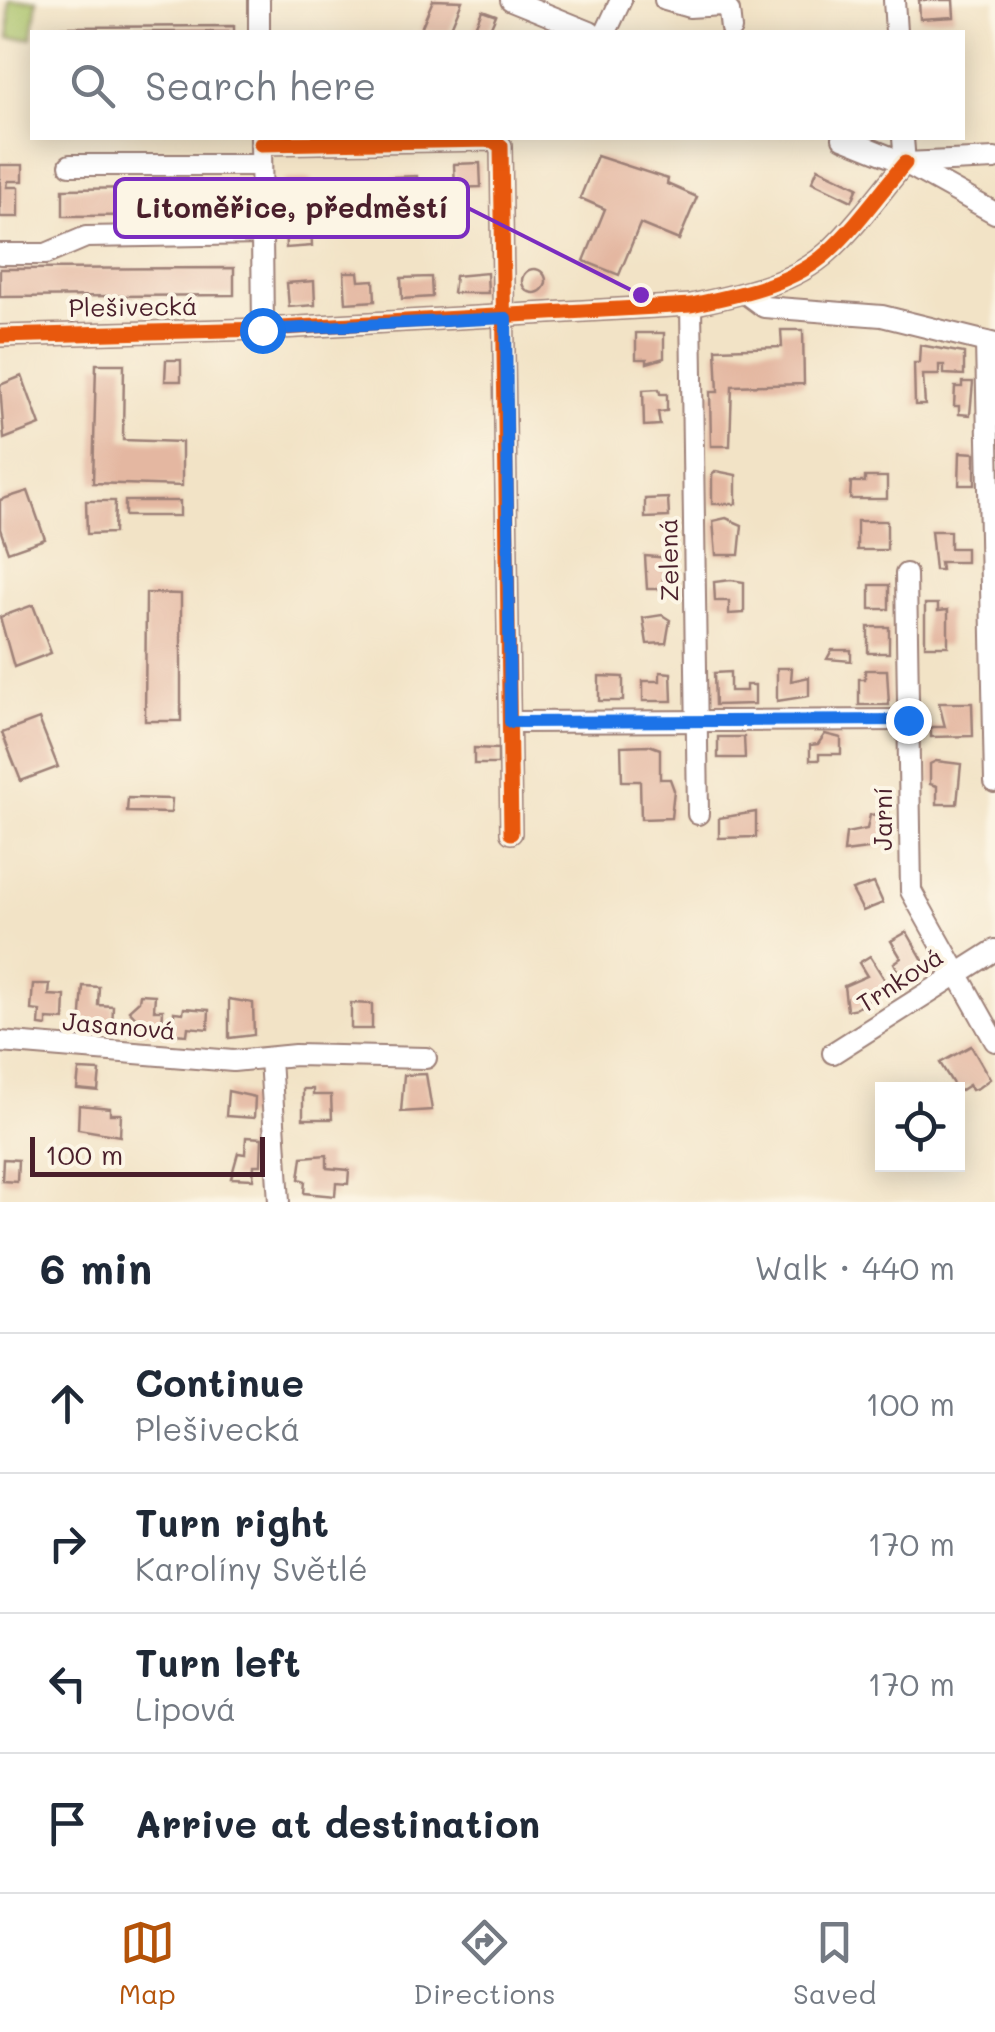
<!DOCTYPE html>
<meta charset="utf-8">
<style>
body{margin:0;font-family:Mali,sans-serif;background:#f2f2f3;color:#1f2937}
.controls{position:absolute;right:30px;bottom:30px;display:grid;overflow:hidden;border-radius:0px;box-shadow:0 5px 25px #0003}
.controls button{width:90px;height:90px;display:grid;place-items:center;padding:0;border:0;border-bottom:2px solid #e0e1e3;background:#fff;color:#1f2937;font:50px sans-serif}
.scale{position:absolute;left:30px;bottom:25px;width:235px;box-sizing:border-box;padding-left:10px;border:5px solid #4a1f2b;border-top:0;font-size:28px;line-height:35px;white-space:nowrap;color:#4a1f2b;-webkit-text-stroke:8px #fcf5e5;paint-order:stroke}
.stop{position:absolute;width:30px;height:30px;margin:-22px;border:8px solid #1a73e8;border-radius:50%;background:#fff}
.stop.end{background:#1a73e8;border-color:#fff;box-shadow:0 2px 10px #0008}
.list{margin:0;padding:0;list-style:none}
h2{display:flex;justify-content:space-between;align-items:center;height:130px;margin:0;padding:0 40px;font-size:42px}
h2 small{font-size:32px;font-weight:400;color:#747a83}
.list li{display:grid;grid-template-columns:65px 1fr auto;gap:30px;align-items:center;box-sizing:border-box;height:140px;padding:0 40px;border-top:2px solid #e0e1e3}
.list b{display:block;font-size:38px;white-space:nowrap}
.list p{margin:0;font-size:32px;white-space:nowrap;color:#747a83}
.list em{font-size:32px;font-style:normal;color:#747a83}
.icon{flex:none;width:55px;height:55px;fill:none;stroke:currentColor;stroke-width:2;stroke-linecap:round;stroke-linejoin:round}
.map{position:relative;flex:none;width:995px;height:1202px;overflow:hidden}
.search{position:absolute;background:#fff;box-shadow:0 5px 25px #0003;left:30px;right:30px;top:30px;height:110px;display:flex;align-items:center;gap:25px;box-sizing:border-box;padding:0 35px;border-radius:0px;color:#747a83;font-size:38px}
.sheet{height:690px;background:#fff}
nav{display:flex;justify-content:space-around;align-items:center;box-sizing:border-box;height:140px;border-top:2px solid #e0e1e3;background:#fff;font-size:28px;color:#747a83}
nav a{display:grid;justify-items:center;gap:5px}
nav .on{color:#b45309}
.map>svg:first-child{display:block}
.green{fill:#a8c167;stroke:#797049;stroke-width:2.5}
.building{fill:#e4b7a1}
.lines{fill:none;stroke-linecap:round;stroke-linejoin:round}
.minor-casing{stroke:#9e8178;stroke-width:24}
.minor{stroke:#fff;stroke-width:20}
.cycleway-casing{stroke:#fcf5e5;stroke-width:21}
.cycleway{stroke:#e8590c;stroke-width:15}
.route{stroke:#1a73e8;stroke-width:12}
.labels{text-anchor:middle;stroke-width:8;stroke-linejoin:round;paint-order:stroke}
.street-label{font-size:25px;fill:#4a1f2b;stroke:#fcf5e5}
.leader{fill:none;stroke:#7b2cbf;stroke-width:4}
.callout-dot{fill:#7b2cbf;stroke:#fcf5e5;stroke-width:4}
.callout{fill:#fcf5e5;stroke:#7b2cbf;stroke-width:4}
.callout-label{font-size:28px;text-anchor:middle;font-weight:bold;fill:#4a1f2b}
</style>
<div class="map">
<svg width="995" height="1202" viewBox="0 0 995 1202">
<rect width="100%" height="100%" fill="#fcf5e5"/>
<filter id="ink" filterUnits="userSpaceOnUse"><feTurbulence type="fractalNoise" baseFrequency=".01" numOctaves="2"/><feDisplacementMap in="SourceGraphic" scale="20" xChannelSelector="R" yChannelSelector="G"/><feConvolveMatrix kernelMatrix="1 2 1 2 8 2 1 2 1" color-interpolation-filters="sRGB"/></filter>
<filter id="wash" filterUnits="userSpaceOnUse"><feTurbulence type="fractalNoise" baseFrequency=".0048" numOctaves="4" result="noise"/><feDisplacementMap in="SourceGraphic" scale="40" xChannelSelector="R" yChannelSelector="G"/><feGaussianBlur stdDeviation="2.25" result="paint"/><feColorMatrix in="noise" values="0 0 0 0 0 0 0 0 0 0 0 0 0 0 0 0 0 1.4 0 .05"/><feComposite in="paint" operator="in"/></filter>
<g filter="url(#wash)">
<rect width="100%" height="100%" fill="#f2e3c6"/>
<polygon class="green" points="9,0 37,0 32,38 9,38"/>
<g id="blocks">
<g class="building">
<polygon points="433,0 462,1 449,32 420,31"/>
<polygon points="919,0 953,0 954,17 920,19"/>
<polygon points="482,10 496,15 490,29 473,32"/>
<polygon points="234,26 234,32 62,32 62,27"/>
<polygon points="597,156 668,179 667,184 697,197 679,240 640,224 619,275 584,261 605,209 580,198"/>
<polygon points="480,163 481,187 455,188 454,164"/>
<polygon points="0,165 23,165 23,181 8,181 7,187 19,187 19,217 0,217"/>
<polygon points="818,168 858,187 852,201 812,182"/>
<polygon points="417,176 418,197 392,198 392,177"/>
<polygon points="311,179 312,193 285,194 284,180"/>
<polygon points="234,187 235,215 63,216 63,189"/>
<polygon points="311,222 312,246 286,248 285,224"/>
<polygon points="234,268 234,295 0,297 0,269"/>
<circle cx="534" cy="281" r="12"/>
<polygon points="344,272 358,272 359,281 374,280 375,301 346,303"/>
<polygon points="487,273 488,293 453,293 455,276"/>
<polygon points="431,277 432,297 402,299 401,278"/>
<polygon points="314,281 315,305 289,307 287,283"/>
<polygon points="781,330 803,330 804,384 732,386 730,446 711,446 710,392 718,392 716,349 782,347"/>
<polygon points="636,333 664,333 664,358 647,363 647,359 636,359"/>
<polygon points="920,345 964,353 964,375 944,374 944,365 939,365 939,375 923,375 925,405 915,405 914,363 919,363"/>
<polygon points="166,360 181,360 181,381 165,381"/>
<polygon points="96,364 124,364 123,440 182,442 182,486 93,483"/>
<polygon points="22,376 40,425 4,439 0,385"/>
<polygon points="962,382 973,382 970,415 959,414 959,406 954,406 955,387 962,387"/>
<polygon points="659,389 660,394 667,394 667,411 658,412 660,425 644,426 643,390"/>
<polygon points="960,452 975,453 975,485 959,485"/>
<polygon points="716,471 736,475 736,504 712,504 712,475"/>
<polygon points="865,477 887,477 887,499 850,499 851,482 865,482"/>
<polygon points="28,491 45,539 8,552 0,529 0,500"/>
<polygon points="668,498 669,517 645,518 645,499"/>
<polygon points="86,501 115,501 114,533 87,534"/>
<rect x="125" y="501" width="55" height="15"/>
<polygon points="726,518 742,525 739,555 716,555 713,521"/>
<rect x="857" y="521" width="30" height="29"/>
<polygon points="931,531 950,531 950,548 966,548 966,562 940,562 941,570 935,570"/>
<polygon points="645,556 669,558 670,577 663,579 663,589 647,589"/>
<polygon points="731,580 744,582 744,613 729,614 729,601 715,601 714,582"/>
<rect x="870" y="585" width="19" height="24"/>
<polygon points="146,593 181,594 181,721 145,721"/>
<polygon points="925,604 938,604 938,611 948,610 948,646 925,646"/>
<polygon points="33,605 51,653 14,667 0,617"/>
<polygon points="662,615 670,620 666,643 647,644 643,618"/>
<rect x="868" y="627" width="21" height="26"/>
<polygon points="851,650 851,661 827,659 832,650"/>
<polygon points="777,668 792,668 791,681 809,677 809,696 777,701"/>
<polygon points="865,670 887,670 889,705 859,705 859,679 865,679"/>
<polygon points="660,672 671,673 672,701 643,701 643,681 660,681"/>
<polygon points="730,672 730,691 746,691 746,685 755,685 755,704 715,705 714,673"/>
<polygon points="599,676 623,677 623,701 599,701"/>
<polygon points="939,703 972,703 973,736 931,737 931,727 945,727"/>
<polygon points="39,719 58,767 21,781 2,733"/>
<polygon points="825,734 841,738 841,754 819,754 819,760 810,760 810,745 818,744"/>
<polygon points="718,737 744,737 745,758 718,758"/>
<polygon points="649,745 660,749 660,779 670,779 674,790 671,818 641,819 640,781 622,781 621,746"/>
<polygon points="474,748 498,749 498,764 474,764"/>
<polygon points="936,761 961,764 957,804 937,804 937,786 930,784 930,764"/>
<polygon points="128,798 172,799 171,813 127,812"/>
<polygon points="756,812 756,837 719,838 719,818"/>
<polygon points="889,813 889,842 883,847 844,852 846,833 867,829 870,815"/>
<polygon points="874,883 883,903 863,911 852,890"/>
<polygon points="907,932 924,962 901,976 894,963 901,958 891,941"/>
<polygon points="870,956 888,985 857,1008 847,1010 844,986 867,976 859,963"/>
<polygon points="33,984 50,984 49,995 65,996 64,1020 47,1019 47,1026 39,1025 40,1011 31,1010"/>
<polygon points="83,986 99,987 98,1005 113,1006 112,1030 80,1028"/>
<polygon points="140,994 155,995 154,1010 163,1010 162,1027 153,1027 153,1032 137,1031 138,1020 129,1010 139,1001"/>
<polygon points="229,999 253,1003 254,1035 229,1038"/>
<polygon points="351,1003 372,1004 372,1029 351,1029"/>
<polygon points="184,1008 209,1010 208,1029 188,1027 187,1035 173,1034 174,1012 183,1013"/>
<polygon points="971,1046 990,1079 978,1088 972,1090 969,1085 958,1092 940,1063"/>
<polygon points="79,1070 100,1071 98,1091 77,1089"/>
<polygon points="426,1074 432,1110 401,1112 404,1075"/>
<polygon points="303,1089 313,1089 313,1095 331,1095 332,1119 303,1119"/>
<polygon points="228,1091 255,1097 254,1118 226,1116"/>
<polygon points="79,1105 110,1108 110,1114 121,1114 120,1136 78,1129"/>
<polygon points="246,1137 262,1138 261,1165 254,1165 253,1179 231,1178 238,1153 245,1154"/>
<polygon points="327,1155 327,1168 349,1170 348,1184 336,1183 335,1196 304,1193 305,1181 299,1179 302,1157"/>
<polygon points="3,1159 18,1160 17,1182 2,1181"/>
</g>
</g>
</g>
<g filter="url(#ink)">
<use href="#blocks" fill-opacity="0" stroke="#9e8178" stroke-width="2.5"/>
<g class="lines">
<defs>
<g id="minor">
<polyline points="259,0 259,32"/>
<polyline points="511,0 590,32"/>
<polyline points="665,0 689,7 722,5 729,11 731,29"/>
<polyline points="894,0 896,32"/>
<polyline points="606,32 621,0"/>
<polyline points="261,138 263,329"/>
<polyline points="843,138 905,163 995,213"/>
<polyline points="903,138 905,163"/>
<polyline points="261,144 492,140 501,146 511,833"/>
<polyline points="70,165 261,165"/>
<polyline points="0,254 46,254 86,237 262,234"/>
<polyline points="745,293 764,307 882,316 995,344"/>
<polyline points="691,305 698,814"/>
<path d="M0,336L263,329L691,305C737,295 792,285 828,252C856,227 880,192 905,163L995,159"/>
<polyline points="986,342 995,782"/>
<polyline points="906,574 911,891 995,1041"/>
<polyline points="510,722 907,720"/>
<polyline points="0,1042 233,1061 295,1055 426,1058"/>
<polyline points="833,1053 995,950"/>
<polyline points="270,1059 279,1202"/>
</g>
</defs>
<use href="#minor" class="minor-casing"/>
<use href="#minor" class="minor"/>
<defs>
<g id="cycleway">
<polyline points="261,144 492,140 501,146 511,833"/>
<path d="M0,336L263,329L691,305C737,295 792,285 828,252C856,227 880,192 905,163"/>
</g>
</defs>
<use href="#cycleway" class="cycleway-casing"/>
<use href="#cycleway" class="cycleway"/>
</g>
</g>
<g class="lines" filter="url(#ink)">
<polyline class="route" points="262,330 506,318 510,722 908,720"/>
</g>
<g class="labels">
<g class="street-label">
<text transform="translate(133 307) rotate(-1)" y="9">Plešivecká</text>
<text transform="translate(669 560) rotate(-91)" y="9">Zelená</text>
<text transform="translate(883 819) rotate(-90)" y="9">Jarní</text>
<text transform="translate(900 980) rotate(-33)" y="9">Trnková</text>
<text transform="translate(119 1026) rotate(5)" y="9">Jasanová</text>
</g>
</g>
<path class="leader" d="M641 295L468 208"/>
<circle class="callout-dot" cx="641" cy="295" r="10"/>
<rect class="callout" x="115" y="179" width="353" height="58" rx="10"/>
<g class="callout-label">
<text x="292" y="218">Litoměřice, předměstí</text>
</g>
</svg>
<div class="controls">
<button><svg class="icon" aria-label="locate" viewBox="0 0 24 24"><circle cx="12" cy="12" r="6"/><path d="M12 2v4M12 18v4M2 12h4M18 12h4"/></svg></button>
</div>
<div class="scale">100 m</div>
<div class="stop" style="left:262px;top:330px"></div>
<div class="stop end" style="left:908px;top:720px"></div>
<div class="search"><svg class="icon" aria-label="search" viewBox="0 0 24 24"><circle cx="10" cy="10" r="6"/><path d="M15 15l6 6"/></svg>Search here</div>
</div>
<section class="sheet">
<h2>6 min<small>Walk · 440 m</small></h2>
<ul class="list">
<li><svg class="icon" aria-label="ahead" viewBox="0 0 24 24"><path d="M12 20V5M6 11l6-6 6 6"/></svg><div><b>Continue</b><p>Plešivecká</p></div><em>100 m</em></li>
<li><svg class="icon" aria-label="right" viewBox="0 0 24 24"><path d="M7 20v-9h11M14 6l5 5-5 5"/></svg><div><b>Turn right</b><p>Karolíny Světlé</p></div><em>170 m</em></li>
<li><svg class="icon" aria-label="left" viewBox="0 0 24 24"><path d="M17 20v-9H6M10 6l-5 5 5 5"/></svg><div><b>Turn left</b><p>Lipová</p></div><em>170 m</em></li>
<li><svg class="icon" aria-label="arrive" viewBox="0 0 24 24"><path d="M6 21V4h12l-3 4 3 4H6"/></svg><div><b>Arrive at destination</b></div></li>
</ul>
</section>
<nav>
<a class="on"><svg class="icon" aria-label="map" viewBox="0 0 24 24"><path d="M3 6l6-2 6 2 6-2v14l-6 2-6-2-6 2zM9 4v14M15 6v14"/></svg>Map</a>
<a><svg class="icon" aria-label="directions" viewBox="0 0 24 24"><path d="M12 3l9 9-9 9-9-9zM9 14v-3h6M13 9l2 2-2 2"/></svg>Directions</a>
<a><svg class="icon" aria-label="saved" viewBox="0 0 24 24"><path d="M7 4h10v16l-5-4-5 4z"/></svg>Saved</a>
</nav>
